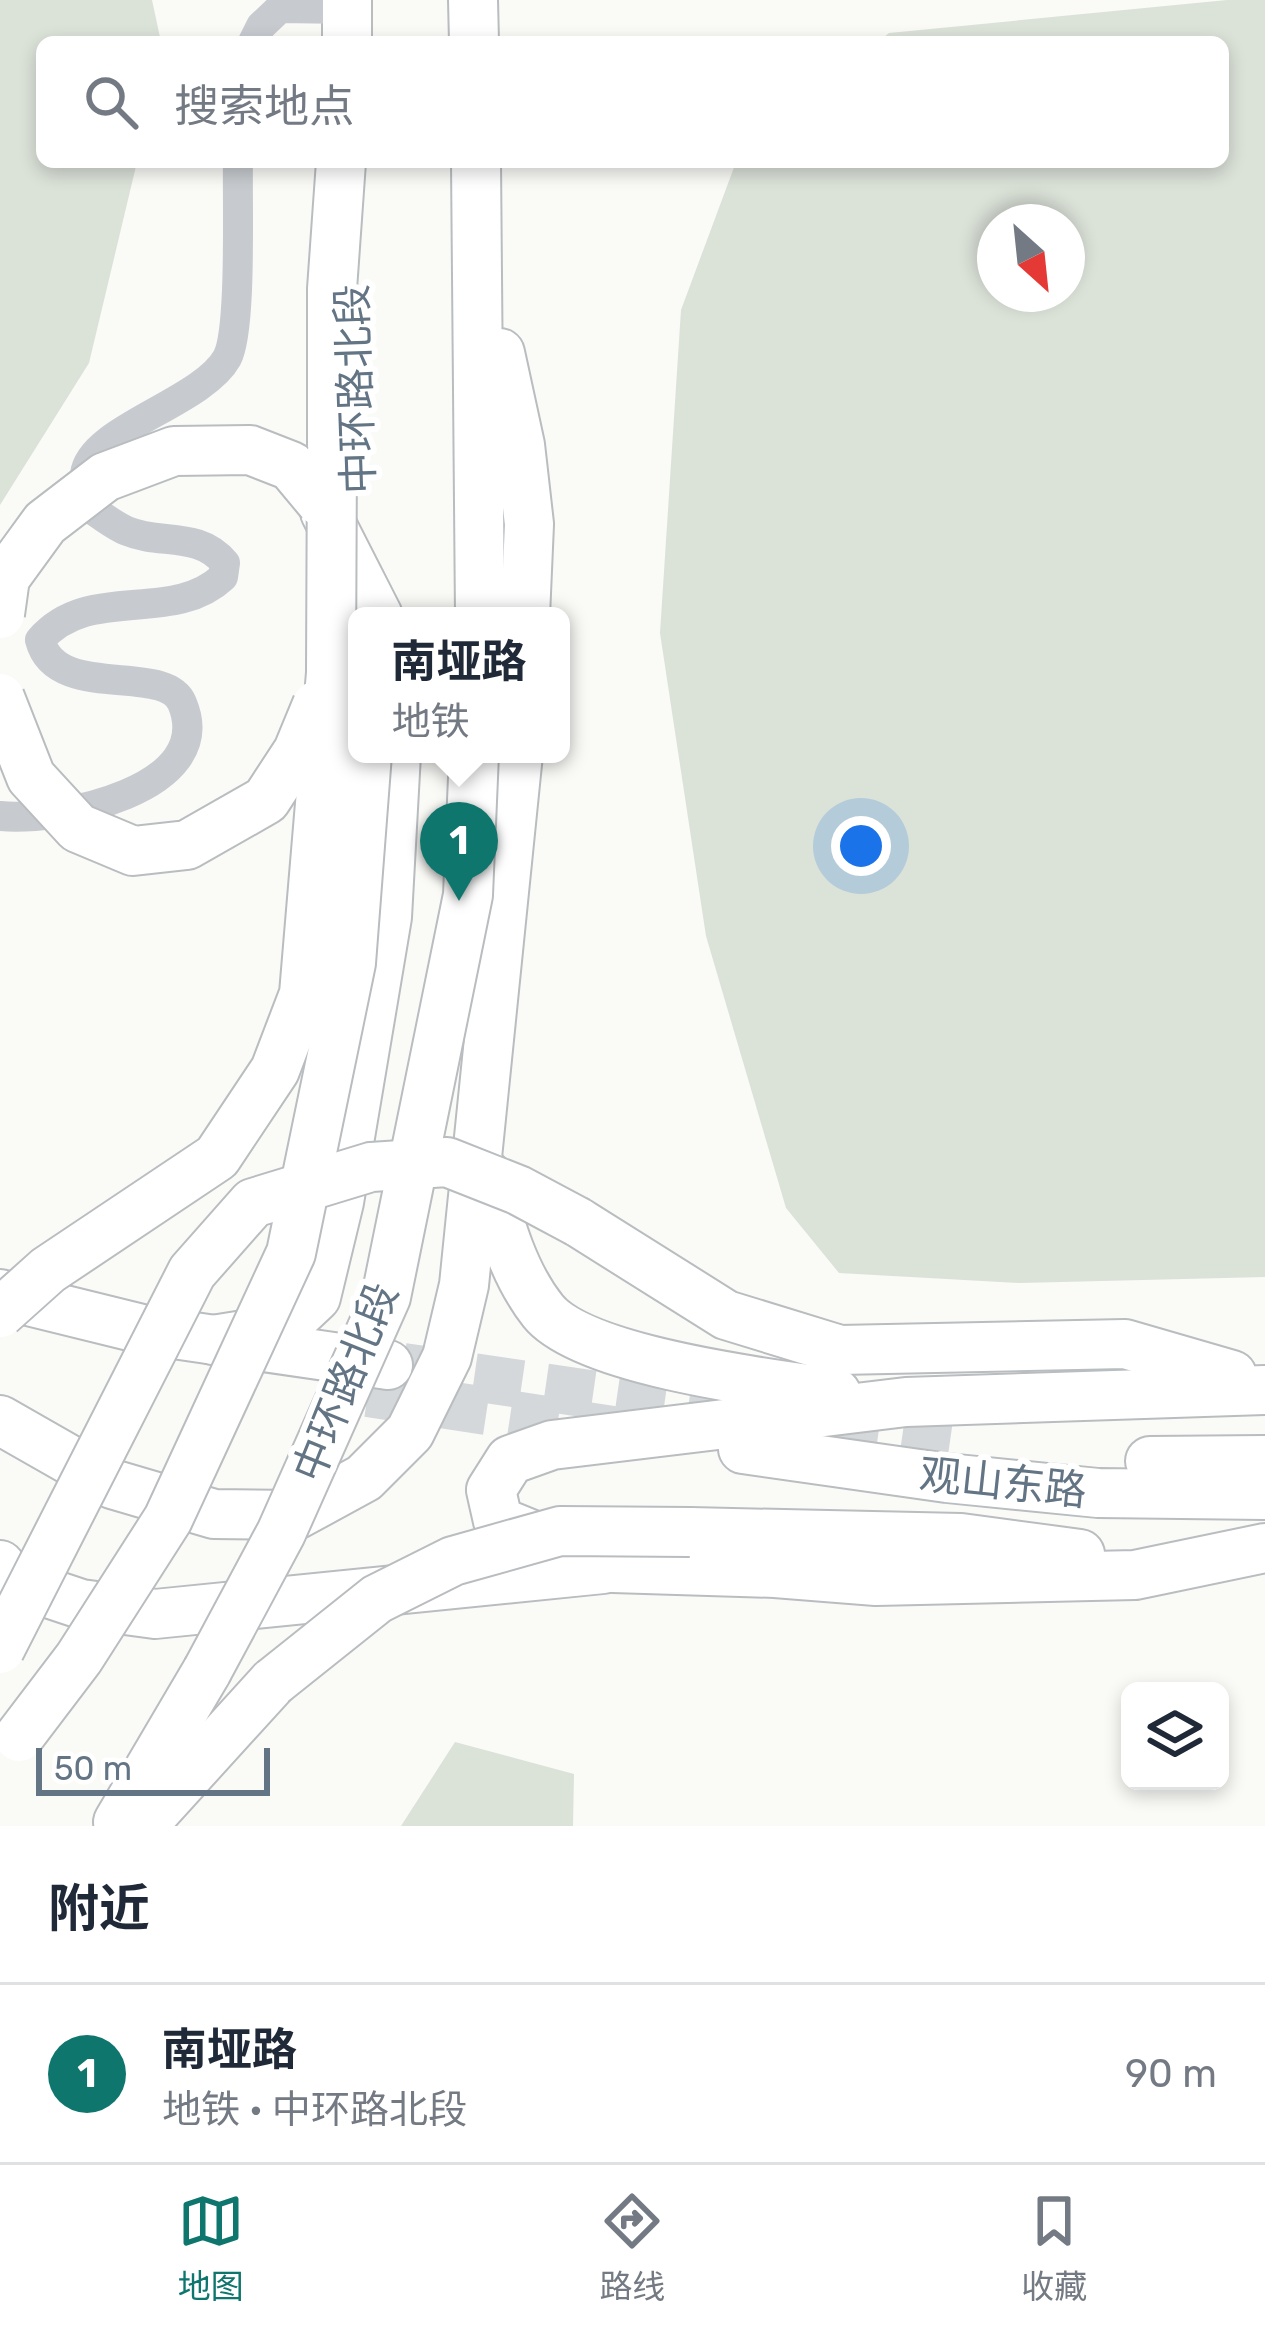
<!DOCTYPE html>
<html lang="zh">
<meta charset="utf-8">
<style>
body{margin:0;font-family:Rubik,"Noto Sans SC",sans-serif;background:#f6f6f7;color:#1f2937}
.controls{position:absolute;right:36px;bottom:36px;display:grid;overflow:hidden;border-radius:18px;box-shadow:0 6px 18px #0003}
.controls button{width:108px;height:108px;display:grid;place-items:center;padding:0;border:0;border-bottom:3px solid #e0e1e3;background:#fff;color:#1f2937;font:60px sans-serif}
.compass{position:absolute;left:977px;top:204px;width:108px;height:108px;border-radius:50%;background:#fff;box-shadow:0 6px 18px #0003;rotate:153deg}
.scale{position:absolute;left:36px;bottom:30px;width:234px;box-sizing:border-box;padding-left:12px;border:6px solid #637484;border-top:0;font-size:33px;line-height:42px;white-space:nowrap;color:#637484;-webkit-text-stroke:9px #fff;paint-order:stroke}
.you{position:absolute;left:861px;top:846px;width:42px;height:42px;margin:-30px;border:9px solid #fff;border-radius:50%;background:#1a73e8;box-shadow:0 0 0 18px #1a73e833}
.badge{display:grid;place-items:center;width:78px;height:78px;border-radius:50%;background:#0f766e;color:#fff;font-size:39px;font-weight:700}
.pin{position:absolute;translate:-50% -99px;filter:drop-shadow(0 3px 6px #0008)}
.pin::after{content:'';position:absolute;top:63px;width:42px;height:36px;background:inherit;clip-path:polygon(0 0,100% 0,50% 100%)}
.popup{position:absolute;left:348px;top:607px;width:222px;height:156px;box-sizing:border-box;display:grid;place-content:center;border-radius:18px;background:#fff;filter:drop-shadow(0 3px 9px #0005);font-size:39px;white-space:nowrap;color:#747a83}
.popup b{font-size:45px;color:#1f2937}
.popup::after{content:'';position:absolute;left:50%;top:100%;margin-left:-24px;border:24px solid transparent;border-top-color:#fff}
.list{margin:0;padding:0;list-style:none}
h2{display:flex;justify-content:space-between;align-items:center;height:156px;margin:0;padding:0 48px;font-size:51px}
h2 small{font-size:39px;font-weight:400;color:#747a83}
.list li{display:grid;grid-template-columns:78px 1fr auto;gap:36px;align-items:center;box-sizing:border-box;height:180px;padding:0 48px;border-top:3px solid #e0e1e3}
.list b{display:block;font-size:45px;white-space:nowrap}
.list p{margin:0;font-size:39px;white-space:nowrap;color:#747a83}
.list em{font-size:39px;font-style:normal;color:#747a83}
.icon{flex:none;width:66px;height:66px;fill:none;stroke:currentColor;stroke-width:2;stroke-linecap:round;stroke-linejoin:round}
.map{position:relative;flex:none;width:1265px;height:1826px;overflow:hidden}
.search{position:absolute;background:#fff;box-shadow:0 6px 18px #0003;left:36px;right:36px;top:36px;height:132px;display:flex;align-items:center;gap:30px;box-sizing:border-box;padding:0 42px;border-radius:18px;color:#747a83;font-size:45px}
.sheet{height:336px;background:#fff}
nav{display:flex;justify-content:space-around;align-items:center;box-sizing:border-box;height:168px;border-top:3px solid #e0e1e3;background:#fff;font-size:33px;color:#747a83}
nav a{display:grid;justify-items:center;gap:6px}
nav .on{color:#0f766e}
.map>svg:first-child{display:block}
.green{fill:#dbe2d8;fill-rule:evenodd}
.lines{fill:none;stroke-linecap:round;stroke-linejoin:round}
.primary-tunnel{stroke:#d4d8da;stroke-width:48;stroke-dasharray:48 24;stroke-linecap:butt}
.trunk-tunnel{stroke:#d4d8da;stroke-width:48;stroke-dasharray:48 24;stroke-linecap:butt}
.trunk-casing{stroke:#b9bdc0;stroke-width:52}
.minor{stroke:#c7cbcf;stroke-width:30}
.trunk{stroke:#fff;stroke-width:48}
.trunk-bridge-casing{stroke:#b9bdc0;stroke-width:52;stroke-linecap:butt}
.trunk-bridge{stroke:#fff;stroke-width:48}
.labels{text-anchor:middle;stroke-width:12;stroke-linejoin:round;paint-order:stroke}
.street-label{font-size:42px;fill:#637484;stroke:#fff}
</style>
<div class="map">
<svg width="1265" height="1826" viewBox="0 0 1265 1826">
<rect width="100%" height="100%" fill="#fafaf7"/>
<g class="green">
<polygon points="0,0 152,0 161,42 42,42 42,162 137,162 89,363 0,505"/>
<path d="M1227,0H1265V1277L1020,1283L839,1273L786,1208L706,936L660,633L681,310L736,162H1223V42H878L889,33ZM1067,222V294H995V222Z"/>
<polygon points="455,1742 574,1774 573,1826 401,1826"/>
</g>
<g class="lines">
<polyline class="primary-tunnel" points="368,1393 619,1431"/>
<polyline class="trunk-tunnel" points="403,1367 956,1447"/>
<defs>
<g id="trunk">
<polyline points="473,0 474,42"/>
<polyline points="347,42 347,0"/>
<polyline points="476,162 480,616"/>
<polyline points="500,353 520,445 529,524 525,616"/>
<polyline points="332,450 332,289 341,162"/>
<polyline points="325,512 378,616"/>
<path d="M486,1174C499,1221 512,1272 543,1311C583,1361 770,1384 836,1393"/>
<polyline points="578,1222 726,1315 840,1350 1125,1344 1232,1375"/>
<polyline points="0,1294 146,1330 388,1365"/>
<polyline points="213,1340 282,1329 316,1297 339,1202 387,917 396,754"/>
<polyline points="1265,1390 906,1402 552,1445 510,1460 491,1490 498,1521 613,1568 775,1573 876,1581 1135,1575 1265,1548"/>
<polyline points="0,1420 112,1484 214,1514 296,1515 364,1478 410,1432 447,1357 464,1285 518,754"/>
<polyline points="743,1449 947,1478 1098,1493 1265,1495"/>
<polyline points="1150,1461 1265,1460"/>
<polyline points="690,1532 961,1538 1080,1554"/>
<polyline points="0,1565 12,1581 81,1604 155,1614 603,1569"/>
<polyline points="118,1822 207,1671"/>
<polyline points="142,1826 273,1682"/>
</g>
</defs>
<use href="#trunk" class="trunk-casing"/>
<g class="minor">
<polyline points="253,42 261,26 280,8 347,9"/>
<path d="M0,816C56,822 219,790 182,703C165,662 56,702 40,640C89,583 172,625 223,577L225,563C199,531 160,545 127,531C115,526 104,517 94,511C91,501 84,485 85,474C90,429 202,403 227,358C242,331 237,200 238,162"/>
</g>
<use href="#trunk" class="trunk"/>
<defs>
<g id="trunk-bridge">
<polyline points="0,614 5,578 45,523 105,477 174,451 250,450 291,466 321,502"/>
<polyline points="0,698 31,777 78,828 133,851 187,845 266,800 298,751 317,705"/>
<polyline points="0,1313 48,1270 217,1157 275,1070 304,994 331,673 332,450"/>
<polyline points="0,1649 192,1272 253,1203 371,1167 447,1162 518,1190 578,1222"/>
<polyline points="207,1671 281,1533 386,1297 468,895 474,754"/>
<polyline points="273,1682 377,1599 453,1561 560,1531 690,1532"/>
<polyline points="19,1737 79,1658 168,1519 291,1253 351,963 367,754"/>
</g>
</defs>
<use href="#trunk-bridge" class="trunk-bridge-casing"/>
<use href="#trunk-bridge" class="trunk-bridge"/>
</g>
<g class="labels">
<g class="street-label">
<text transform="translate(355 389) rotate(-92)" y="15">中环路北段</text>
<text transform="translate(345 1382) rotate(-68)" y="15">中环路北段</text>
<text transform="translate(1003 1482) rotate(6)" y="15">观山东路</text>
</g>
</g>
</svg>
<div class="controls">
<button><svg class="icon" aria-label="layers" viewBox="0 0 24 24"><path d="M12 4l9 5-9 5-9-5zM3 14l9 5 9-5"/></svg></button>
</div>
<svg class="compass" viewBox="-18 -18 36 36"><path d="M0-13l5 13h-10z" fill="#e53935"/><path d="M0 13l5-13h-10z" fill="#747a83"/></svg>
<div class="scale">50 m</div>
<div class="you"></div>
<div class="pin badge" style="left:459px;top:901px">1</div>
<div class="popup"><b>南垭路</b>地铁</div>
<div class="search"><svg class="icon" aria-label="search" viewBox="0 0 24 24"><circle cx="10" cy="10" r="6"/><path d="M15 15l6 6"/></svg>搜索地点</div>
</div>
<section class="sheet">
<h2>附近<small></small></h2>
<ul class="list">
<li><span class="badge">1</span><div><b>南垭路</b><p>地铁 · 中环路北段</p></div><em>90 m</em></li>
</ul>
</section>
<nav>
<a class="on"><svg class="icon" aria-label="map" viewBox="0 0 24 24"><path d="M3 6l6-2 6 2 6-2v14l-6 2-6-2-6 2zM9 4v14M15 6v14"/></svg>地图</a>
<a><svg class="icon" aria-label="directions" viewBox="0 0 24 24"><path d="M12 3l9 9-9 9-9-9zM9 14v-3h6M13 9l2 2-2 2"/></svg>路线</a>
<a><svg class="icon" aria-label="saved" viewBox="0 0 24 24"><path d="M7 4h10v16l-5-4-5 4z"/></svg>收藏</a>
</nav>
